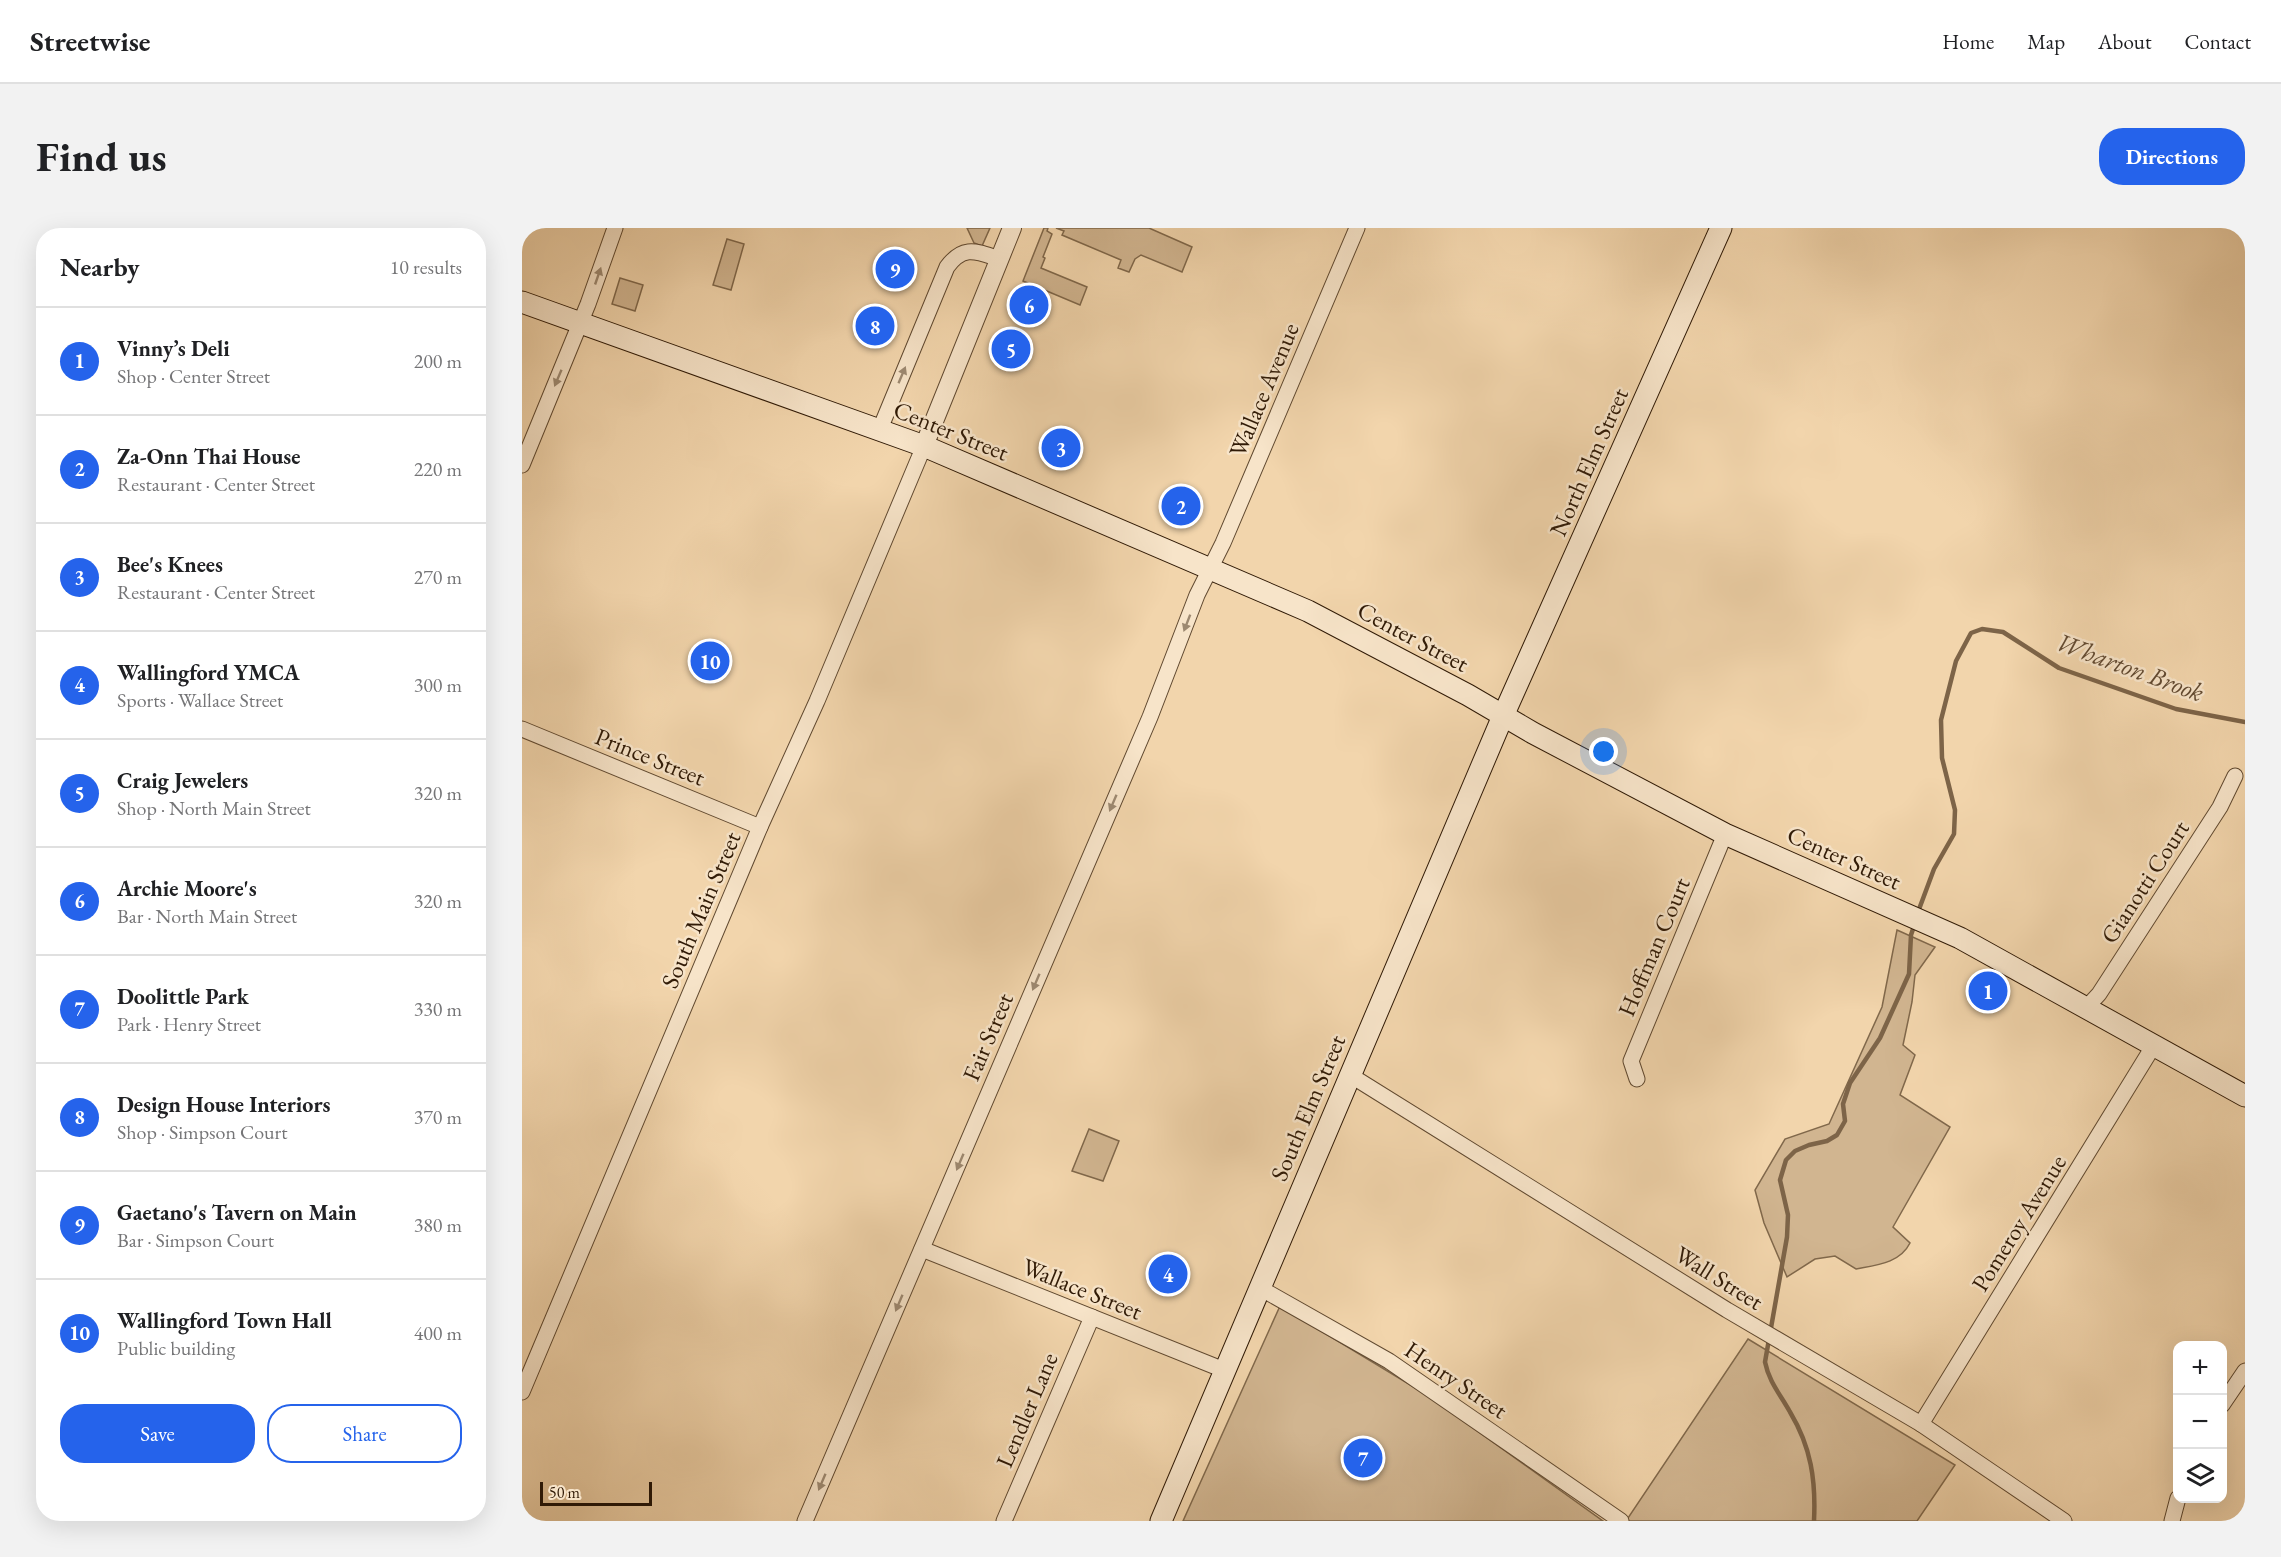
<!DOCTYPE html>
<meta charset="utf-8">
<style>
body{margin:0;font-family:"EB Garamond",serif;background:#f2f2f2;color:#202124}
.controls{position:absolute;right:18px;bottom:18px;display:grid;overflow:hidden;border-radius:12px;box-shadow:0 6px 24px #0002}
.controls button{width:54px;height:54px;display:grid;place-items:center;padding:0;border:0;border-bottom:2px solid #e0e0e0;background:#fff;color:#202124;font:30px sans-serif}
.scale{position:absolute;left:18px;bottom:15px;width:112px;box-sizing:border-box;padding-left:6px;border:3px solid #301a06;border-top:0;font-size:16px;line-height:21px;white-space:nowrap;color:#301a06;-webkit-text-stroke:4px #f7e4c9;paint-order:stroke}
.you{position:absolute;left:1082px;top:524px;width:21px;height:21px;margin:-15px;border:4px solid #fff;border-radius:50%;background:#1a73e8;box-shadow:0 0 0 9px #1a73e833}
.badge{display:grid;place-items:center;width:39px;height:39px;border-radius:50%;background:#2563eb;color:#fff;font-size:20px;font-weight:700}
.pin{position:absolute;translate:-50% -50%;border:3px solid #fff;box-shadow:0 2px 6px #0006}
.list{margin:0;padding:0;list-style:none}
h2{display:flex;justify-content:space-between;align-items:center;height:78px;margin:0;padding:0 24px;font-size:26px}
h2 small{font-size:20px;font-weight:400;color:#757577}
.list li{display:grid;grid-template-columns:39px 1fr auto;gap:18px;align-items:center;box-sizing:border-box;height:108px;padding:0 24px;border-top:2px solid #e0e0e0}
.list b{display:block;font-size:22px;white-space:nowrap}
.list p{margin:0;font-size:20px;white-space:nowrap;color:#757577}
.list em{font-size:20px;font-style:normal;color:#757577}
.actions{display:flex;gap:12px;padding:18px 24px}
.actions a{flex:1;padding:14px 0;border:2px solid #2563eb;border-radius:24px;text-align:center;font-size:21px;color:#2563eb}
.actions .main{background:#2563eb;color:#fff}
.icon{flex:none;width:33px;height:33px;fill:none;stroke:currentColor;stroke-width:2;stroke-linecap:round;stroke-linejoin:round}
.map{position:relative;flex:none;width:1723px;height:1293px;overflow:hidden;border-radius:24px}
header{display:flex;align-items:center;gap:36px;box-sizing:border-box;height:84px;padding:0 30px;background:#fff;border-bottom:2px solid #e0e0e0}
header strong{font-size:28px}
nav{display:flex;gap:33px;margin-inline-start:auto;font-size:21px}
.intro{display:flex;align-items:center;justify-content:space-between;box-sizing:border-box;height:144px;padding:0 36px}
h1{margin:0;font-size:42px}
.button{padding:15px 27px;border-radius:24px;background:#2563eb;color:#fff;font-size:21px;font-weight:700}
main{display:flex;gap:36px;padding:0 36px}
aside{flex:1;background:#fff;border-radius:24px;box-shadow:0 6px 24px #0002}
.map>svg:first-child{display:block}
.green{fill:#d1b590;stroke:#80684b;stroke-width:1.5}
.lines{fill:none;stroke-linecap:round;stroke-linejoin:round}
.stream{stroke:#7d6448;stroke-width:4.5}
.minor-casing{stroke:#604930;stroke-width:17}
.tertiary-casing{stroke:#604930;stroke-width:20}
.secondary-casing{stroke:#301a06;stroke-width:23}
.minor{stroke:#f7e4c9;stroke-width:15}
.tertiary{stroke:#f7e4c9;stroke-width:18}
.secondary{stroke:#f7e4c9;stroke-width:21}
.oneway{fill:#9d8971}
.labels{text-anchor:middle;stroke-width:5;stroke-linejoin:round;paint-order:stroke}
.street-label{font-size:24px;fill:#301a06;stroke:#f7e4c9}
.water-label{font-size:26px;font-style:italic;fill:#634b32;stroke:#f7e4c9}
</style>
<header>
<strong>Streetwise</strong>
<nav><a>Home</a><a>Map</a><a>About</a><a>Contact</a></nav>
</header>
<div class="intro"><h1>Find us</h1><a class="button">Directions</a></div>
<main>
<aside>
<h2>Nearby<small>10 results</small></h2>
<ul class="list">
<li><span class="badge">1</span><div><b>Vinny’s Deli</b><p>Shop · Center Street</p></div><em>200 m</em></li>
<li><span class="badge">2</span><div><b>Za-Onn Thai House</b><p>Restaurant · Center Street</p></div><em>220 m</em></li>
<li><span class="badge">3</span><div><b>Bee's Knees</b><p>Restaurant · Center Street</p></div><em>270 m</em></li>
<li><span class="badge">4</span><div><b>Wallingford YMCA</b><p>Sports · Wallace Street</p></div><em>300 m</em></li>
<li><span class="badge">5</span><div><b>Craig Jewelers</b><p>Shop · North Main Street</p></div><em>320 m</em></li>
<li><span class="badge">6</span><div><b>Archie Moore's</b><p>Bar · North Main Street</p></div><em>320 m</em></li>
<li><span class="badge">7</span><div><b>Doolittle Park</b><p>Park · Henry Street</p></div><em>330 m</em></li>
<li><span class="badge">8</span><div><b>Design House Interiors</b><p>Shop · Simpson Court</p></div><em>370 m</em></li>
<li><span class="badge">9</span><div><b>Gaetano's Tavern on Main</b><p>Bar · Simpson Court</p></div><em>380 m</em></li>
<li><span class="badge">10</span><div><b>Wallingford Town Hall</b><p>Public building</p></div><em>400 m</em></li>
</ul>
<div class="actions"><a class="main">Save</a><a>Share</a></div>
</aside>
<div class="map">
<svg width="1723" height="1293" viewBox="0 0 1723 1293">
<rect width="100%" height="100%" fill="#f2d5ac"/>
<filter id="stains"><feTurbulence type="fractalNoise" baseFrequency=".00333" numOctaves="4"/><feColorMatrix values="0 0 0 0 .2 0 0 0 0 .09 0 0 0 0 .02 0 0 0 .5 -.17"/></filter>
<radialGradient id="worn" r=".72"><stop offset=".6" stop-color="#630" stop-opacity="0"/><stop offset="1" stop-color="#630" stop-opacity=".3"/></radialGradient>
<g class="green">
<polygon points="445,0 468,0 460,18 452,15"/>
<polygon points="522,0 526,0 525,3 530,6 521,29 523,30 519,40 565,59 558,77 501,53"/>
<polygon points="534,0 627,0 670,19 660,44 619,27 613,31 607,44 596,40 599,32 540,7 542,3"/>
<polygon points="205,11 222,16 209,62 191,57"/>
<polygon points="98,50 121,57 113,83 90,76"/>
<path d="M1375,702L1413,719L1393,747L1390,774L1381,817L1393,827L1378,867L1428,899L1371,999L1388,1015C1378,1035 1355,1037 1334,1041L1313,1028L1293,1031L1265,1049L1242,995L1233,962L1263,911L1307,896L1360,779Z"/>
<polygon points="567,901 597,913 581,953 550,943"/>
<polygon points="758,1078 905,1167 1081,1293 661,1293"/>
<polygon points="1226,1111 1433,1237 1395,1293 1104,1293"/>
</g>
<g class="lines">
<g class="stream">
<polyline points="1396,684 1412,641 1432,606 1433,582 1420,530 1419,492 1434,433 1449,405 1460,401 1481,404 1537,440 1654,481 1723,494"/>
<path d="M1292,1293C1294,1252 1289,1219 1268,1184C1258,1166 1247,1154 1243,1134L1265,1009L1266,987L1258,952L1264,932L1273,923L1287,917L1305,913L1315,907L1323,893L1321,876L1328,855L1358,810L1387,746L1389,707L1393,695"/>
</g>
<defs>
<g id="minor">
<path d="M358,201L425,39C442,16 455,24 478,31"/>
<polyline points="0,237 66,76 93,0"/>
<polyline points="0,501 238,599"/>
<polyline points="1564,780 1577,766 1698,579 1713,548"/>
<polyline points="828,847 1205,1082 1399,1196 1542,1293"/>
<polyline points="1115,851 1109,833 1203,606"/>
<polyline points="400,1021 702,1142"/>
<polyline points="738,1060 867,1133 1099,1293"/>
<polyline points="0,1164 238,599 295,473 402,218"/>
<polyline points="1700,1177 1723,1143"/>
<polyline points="1399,1196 1632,817"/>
<polyline points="283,1293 628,489 675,367 701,315 835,0"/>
<polyline points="482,1293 570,1089"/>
<polyline points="1650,1293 1656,1270"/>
</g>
<polyline id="tertiary" points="402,218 490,0"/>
<g id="secondary">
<polyline points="0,74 402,218 786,383 946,467 1011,505 1203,606 1438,710 1723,868"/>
<polyline points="639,1293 981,488 1199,0"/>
</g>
</defs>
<use href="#minor" class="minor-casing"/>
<use href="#tertiary" class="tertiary-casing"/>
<use href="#secondary" class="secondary-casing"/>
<use href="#minor" class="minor"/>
<use href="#tertiary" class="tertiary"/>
<use href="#secondary" class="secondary"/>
</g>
<defs><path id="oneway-solid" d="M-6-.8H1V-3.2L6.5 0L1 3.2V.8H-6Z" transform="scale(1.5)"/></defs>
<g class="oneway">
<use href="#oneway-solid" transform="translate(76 48) rotate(-71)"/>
<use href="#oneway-solid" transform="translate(380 147) rotate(-67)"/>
<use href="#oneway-solid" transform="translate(36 150) rotate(113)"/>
<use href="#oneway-solid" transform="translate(665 395) rotate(111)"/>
<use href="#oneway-solid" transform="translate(591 575) rotate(113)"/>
<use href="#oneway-solid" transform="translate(514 754) rotate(113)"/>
<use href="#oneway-solid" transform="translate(438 934) rotate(113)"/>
<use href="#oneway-solid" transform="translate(377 1075) rotate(113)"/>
<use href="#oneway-solid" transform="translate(300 1254) rotate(113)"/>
</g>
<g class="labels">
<g class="street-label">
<text transform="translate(742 162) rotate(-67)" y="8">Wallace Avenue</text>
<text transform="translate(429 203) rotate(22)" y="8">Center Street</text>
<text transform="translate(1067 234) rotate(-66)" y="8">North Elm Street</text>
<text transform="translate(891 409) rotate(28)" y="8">Center Street</text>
<text transform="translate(128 529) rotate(22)" y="8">Prince Street</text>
<text transform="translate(1322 630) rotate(24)" y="8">Center Street</text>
<text transform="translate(1623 654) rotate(-57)" y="8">Gianotti Court</text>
<text transform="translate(179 682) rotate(-67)" y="8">South Main Street</text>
<text transform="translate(1132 719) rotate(-67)" y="8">Hoffman Court</text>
<text transform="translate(466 809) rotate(-67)" y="8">Fair Street</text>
<text transform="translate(786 880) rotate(-67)" y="8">South Elm Street</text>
<text transform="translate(1497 995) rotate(-58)" y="8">Pomeroy Avenue</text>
<text transform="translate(1197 1050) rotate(32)" y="8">Wall Street</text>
<text transform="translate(560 1061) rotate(22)" y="8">Wallace Street</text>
<text transform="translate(934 1152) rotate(34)" y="8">Henry Street</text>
<text transform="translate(505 1182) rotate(-67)" y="8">Lendler Lane</text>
</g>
<g class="water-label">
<text transform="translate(1608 439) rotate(20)" y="9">Wharton Brook</text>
</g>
</g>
<rect width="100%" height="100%" filter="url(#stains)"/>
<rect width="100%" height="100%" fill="url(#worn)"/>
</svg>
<div class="controls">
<button>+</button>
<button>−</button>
<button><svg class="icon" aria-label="layers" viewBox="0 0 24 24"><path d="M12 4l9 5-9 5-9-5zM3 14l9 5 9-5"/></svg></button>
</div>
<div class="scale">50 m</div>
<div class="you"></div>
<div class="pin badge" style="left:1466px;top:763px">1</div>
<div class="pin badge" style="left:659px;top:278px">2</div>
<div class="pin badge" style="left:539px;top:220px">3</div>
<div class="pin badge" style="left:646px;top:1046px">4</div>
<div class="pin badge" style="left:489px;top:121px">5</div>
<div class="pin badge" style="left:507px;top:77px">6</div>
<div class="pin badge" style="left:841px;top:1230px">7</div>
<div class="pin badge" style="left:353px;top:98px">8</div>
<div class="pin badge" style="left:373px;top:41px">9</div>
<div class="pin badge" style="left:188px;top:433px">10</div>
</div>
</main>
